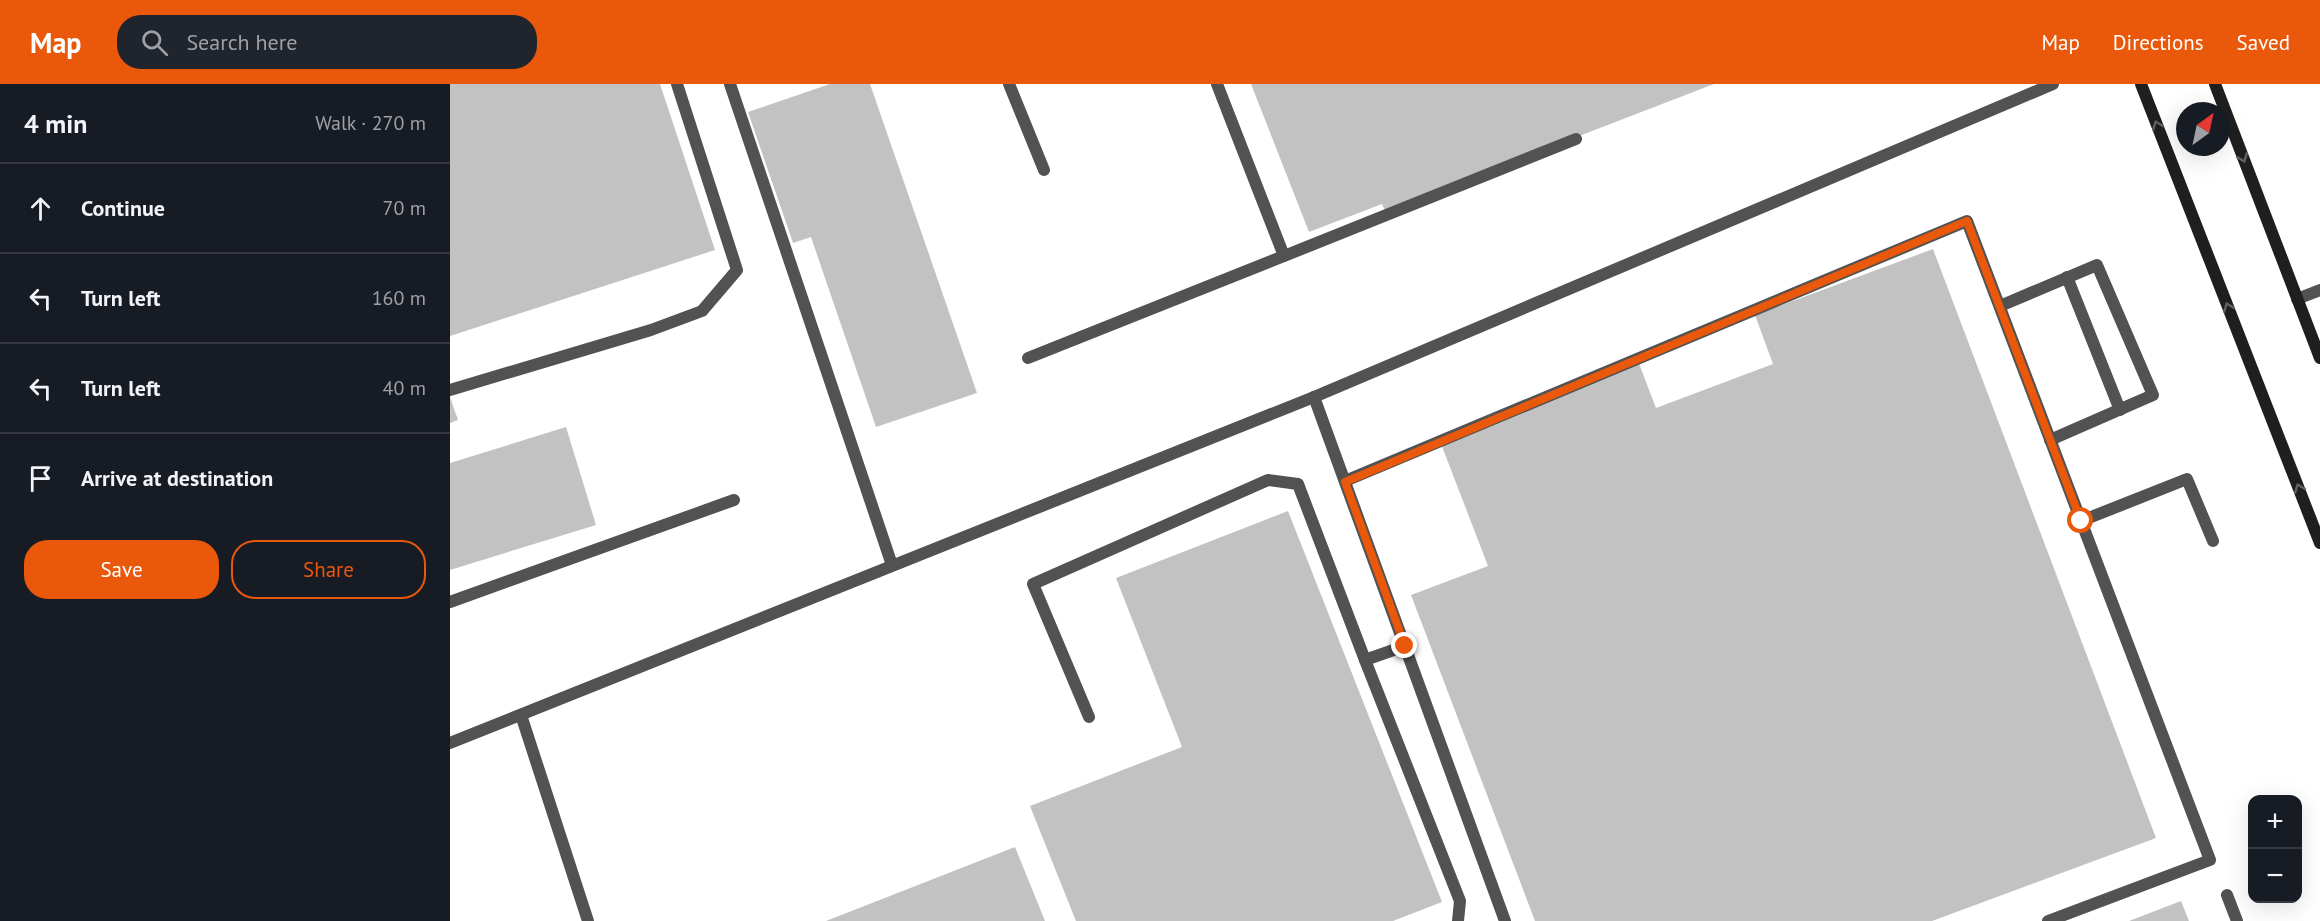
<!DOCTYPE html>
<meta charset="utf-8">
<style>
body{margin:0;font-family:"PT Sans",sans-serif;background:#20242c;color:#f1f3f6}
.controls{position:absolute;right:18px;bottom:18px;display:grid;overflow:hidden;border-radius:12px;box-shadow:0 6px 24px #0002}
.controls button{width:54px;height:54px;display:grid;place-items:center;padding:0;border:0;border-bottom:2px solid #363941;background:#171b24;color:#f1f3f6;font:30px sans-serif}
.compass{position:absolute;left:1726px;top:18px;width:54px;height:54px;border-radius:50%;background:#171b24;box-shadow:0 6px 24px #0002;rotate:33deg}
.stop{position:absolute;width:18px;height:18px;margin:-14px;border:4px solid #ea580c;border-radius:50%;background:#fff}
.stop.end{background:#ea580c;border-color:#fff;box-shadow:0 2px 6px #0008}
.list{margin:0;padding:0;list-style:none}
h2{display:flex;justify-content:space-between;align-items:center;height:78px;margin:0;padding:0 24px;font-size:26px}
h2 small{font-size:20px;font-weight:400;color:#9ea1a6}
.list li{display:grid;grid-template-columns:39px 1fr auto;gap:18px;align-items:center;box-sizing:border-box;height:90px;padding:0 24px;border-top:2px solid #363941}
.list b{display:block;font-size:22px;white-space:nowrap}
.list em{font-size:20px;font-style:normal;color:#9ea1a6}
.actions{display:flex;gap:12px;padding:18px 24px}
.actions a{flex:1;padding:14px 0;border:2px solid #ea580c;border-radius:24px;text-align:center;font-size:21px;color:#ea580c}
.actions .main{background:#ea580c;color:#fff}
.icon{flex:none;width:33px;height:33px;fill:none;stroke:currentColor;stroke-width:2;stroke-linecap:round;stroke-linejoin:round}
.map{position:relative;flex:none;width:1870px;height:837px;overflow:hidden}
header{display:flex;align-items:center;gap:36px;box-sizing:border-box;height:84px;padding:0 30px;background:#ea580c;color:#fff}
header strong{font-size:28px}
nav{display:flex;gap:33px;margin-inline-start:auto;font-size:21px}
.search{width:420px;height:54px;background:#20242c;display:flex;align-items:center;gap:15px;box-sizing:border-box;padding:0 21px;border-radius:24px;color:#9ea1a6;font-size:22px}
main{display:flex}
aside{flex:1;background:#171b24}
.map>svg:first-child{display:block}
.building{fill:#c2c2c2}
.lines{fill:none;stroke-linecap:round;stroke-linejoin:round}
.lane{stroke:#525252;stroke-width:12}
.street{stroke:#525252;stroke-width:12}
.secondary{stroke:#1f1f1f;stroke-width:12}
.oneway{stroke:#626262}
.route{stroke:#ea580c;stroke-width:8}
</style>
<header>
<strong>Map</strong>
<div class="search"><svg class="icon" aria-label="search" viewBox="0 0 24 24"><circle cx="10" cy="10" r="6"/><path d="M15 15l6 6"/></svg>Search here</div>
<nav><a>Map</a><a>Directions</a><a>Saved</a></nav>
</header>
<main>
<aside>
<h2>4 min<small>Walk · 270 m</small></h2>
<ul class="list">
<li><svg class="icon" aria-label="ahead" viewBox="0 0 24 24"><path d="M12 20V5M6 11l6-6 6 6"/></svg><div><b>Continue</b></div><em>70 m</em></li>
<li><svg class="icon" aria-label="left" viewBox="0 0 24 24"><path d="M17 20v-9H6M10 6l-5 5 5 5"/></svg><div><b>Turn left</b></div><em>160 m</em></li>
<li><svg class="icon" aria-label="left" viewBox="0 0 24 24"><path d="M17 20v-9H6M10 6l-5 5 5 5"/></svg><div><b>Turn left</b></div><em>40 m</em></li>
<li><svg class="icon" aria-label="arrive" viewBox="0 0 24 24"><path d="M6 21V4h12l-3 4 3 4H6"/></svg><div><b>Arrive at destination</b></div></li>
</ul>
<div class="actions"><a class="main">Save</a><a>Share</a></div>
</aside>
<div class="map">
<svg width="1870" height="837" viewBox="0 0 1870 837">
<rect width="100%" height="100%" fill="#fff"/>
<g class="building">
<polygon points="0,0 210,0 265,166 0,252"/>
<polygon points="380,0 420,0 527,309 426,343 361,153 343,159 298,28"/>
<polygon points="801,0 1264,0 935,127 932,120 859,148"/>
<polygon points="1483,165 1706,754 1482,837 1085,837 961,511 1038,482 988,352 1188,277 1206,324 1323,280 1305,231"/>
<polygon points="0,313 8,336 0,339"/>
<polygon points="116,343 146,441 0,486 0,379"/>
<polygon points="838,427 992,818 943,837 626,837 580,722 732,663 666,494"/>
<polygon points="565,763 595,837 376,837"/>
<polygon points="1731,817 1739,837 1679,837"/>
</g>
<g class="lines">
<g class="lane">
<polyline points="280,0 442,481"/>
<polyline points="559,0 594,86"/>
<polyline points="767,0 834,172 1126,55"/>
<polyline points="1617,193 1670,326"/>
<polyline points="1847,215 1870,206"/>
<polyline points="1550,222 1647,181 1703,311 1600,356"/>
<polyline points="578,274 834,172"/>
<polyline points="0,306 201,246 252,227 287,186 227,0"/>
<polyline points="864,313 1055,837"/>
<polyline points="895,397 1517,137 1760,776 1598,837"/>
<polyline points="1631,437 1737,395 1763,457"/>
<polyline points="0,518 284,416"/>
<polyline points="915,576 1010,817 1008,837"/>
<polyline points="639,633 583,500 818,396 848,400 915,576 955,562"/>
<polyline points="1777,811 1787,837"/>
</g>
<g class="street">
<polyline points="71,631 138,837"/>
<polyline points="0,659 864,313 1603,0"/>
</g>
<g class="secondary">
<polyline points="1691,0 1870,459"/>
<polyline points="1765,0 1870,274"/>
</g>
</g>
<defs><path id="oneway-chevron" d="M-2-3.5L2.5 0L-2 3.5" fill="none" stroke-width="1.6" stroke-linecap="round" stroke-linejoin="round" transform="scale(1.5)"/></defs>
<g class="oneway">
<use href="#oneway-chevron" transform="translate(1707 41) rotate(-111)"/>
<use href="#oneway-chevron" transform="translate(1793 74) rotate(69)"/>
<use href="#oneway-chevron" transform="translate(1778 223) rotate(-111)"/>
<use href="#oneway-chevron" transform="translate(1849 404) rotate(-111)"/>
</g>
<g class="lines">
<polyline class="route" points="955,562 895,398 1517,137 1631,437"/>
</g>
</svg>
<div class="controls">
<button>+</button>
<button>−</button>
</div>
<svg class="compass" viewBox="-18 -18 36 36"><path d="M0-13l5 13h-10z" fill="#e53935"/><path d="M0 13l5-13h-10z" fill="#9ea1a6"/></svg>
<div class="stop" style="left:1631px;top:437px"></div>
<div class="stop end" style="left:955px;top:562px"></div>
</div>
</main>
